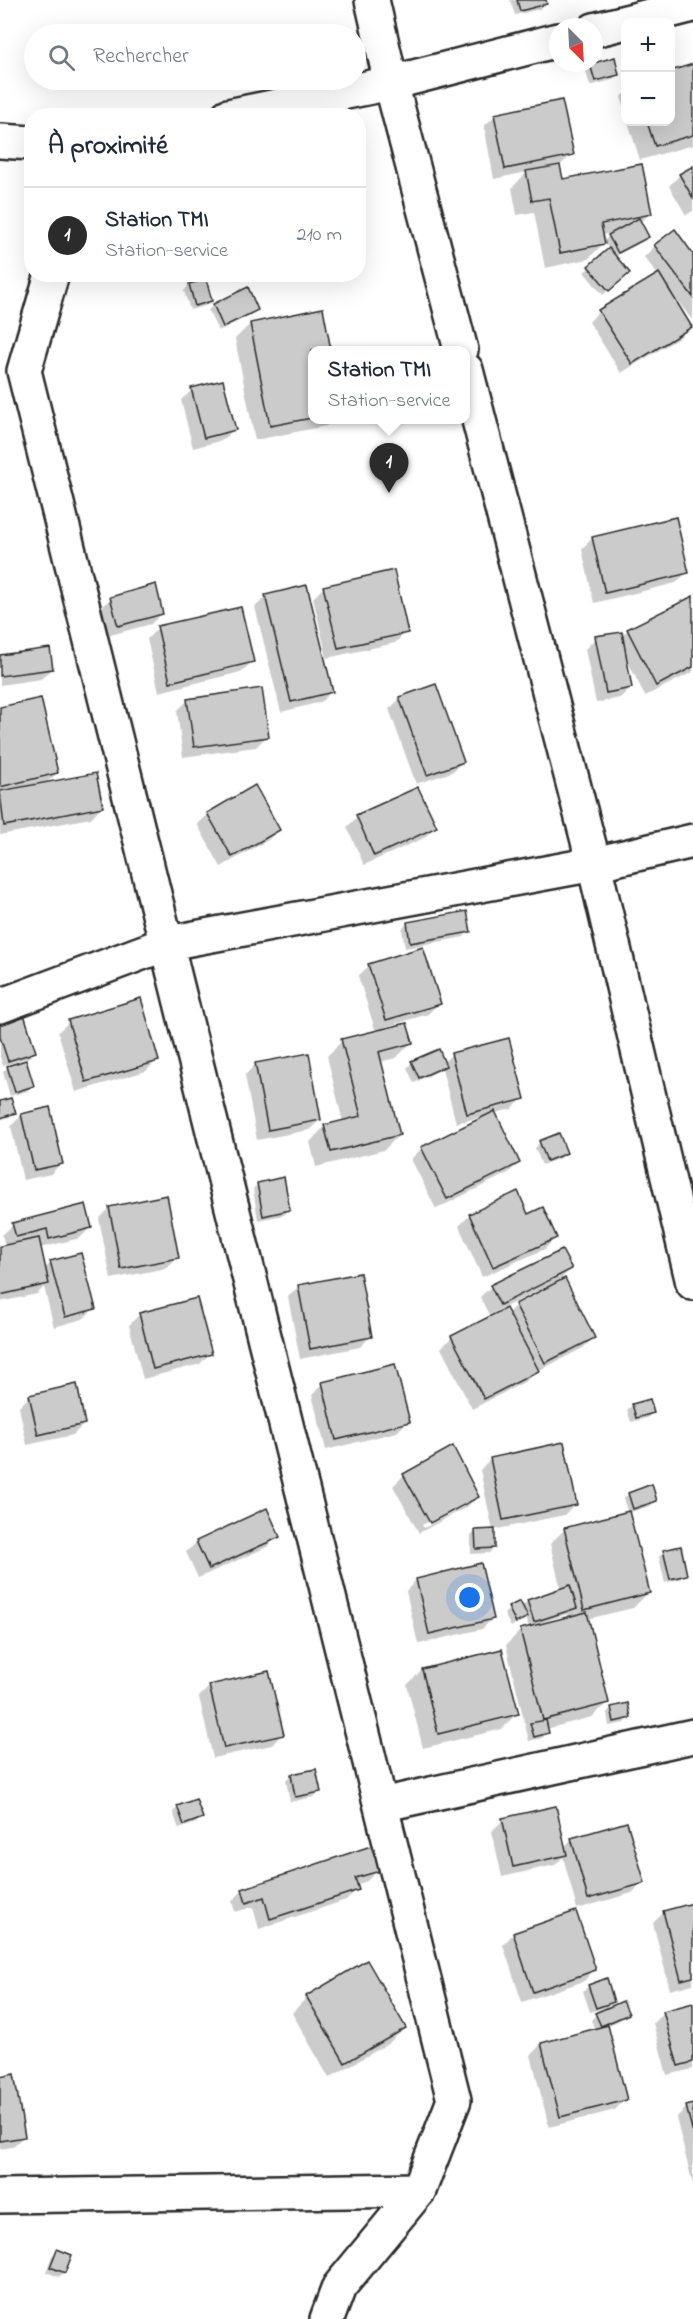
<!DOCTYPE html>
<html lang="fr">
<meta charset="utf-8">
<style>
body{margin:0;font-family:"Indie Flower",sans-serif;background:#f6f6f7;color:#1f2937}
.controls{position:absolute;right:18px;top:18px;display:grid;overflow:hidden;border-radius:12px;box-shadow:0 6px 24px #0002}
.controls button{width:54px;height:54px;display:grid;place-items:center;padding:0;border:0;border-bottom:2px solid #e0e1e3;background:#fff;color:#1f2937;font:30px sans-serif}
.compass{position:absolute;left:549px;top:18px;width:54px;height:54px;border-radius:50%;background:#fff;box-shadow:0 6px 24px #0002;rotate:156deg}
.you{position:absolute;left:470px;top:1598px;width:21px;height:21px;margin:-15px;border:4px solid #fff;border-radius:50%;background:#1a73e8;box-shadow:0 0 0 9px #1a73e833}
.badge{display:grid;place-items:center;width:39px;height:39px;border-radius:50%;background:#2b2b2b;color:#fff;font-size:20px;font-weight:700}
.pin{position:absolute;translate:-50% -50px;filter:drop-shadow(0 2px 3px #0008)}
.pin::after{content:'';position:absolute;top:32px;width:21px;height:18px;background:inherit;clip-path:polygon(0 0,100% 0,50% 100%)}
.popup{position:absolute;left:308px;top:346px;width:162px;height:78px;box-sizing:border-box;display:grid;place-content:center;border-radius:12px;background:#fff;filter:drop-shadow(0 2px 4px #0005);font-size:20px;white-space:nowrap;color:#747a83}
.popup b{font-size:22px;color:#1f2937}
.popup::after{content:'';position:absolute;left:50%;top:100%;margin-left:-12px;border:12px solid transparent;border-top-color:#fff}
.list{margin:0;padding:0;list-style:none}
h2{display:flex;justify-content:space-between;align-items:center;height:78px;margin:0;padding:0 24px;font-size:26px}
h2 small{font-size:20px;font-weight:400;color:#747a83}
.list li{display:grid;grid-template-columns:39px 1fr auto;gap:18px;align-items:center;box-sizing:border-box;height:96px;padding:0 24px;border-top:2px solid #e0e1e3}
.list b{display:block;font-size:22px;white-space:nowrap}
.list p{margin:0;font-size:20px;white-space:nowrap;color:#747a83}
.list em{font-size:20px;font-style:normal;color:#747a83}
.icon{flex:none;width:33px;height:33px;fill:none;stroke:currentColor;stroke-width:2;stroke-linecap:round;stroke-linejoin:round}
.map{position:relative;flex:none;width:693px;height:2319px;overflow:hidden}
.search{position:absolute;background:#fff;box-shadow:0 6px 24px #0002;left:24px;top:24px;width:342px;height:66px;display:flex;align-items:center;gap:15px;box-sizing:border-box;padding:0 21px;border-radius:33px;color:#747a83;font-size:22px}
.panel{position:absolute;background:#fff;box-shadow:0 6px 24px #0002;left:24px;top:108px;width:342px;height:174px;border-radius:24px}
.map>svg:first-child{display:block}
.shadow{fill:#0003;fill-rule:evenodd}
.building{fill:#cbcbcb;stroke:#2b2b2b;stroke-width:1.5}
.lines{fill:none;stroke-linecap:round;stroke-linejoin:round}
.minor-casing{stroke:#2b2b2b;stroke-width:38}
.major-casing{stroke:#2b2b2b;stroke-width:38}
.minor{stroke:#fff;stroke-width:33}
.major{stroke:#fff;stroke-width:33}
</style>
<div class="map">
<svg width="693" height="2319" viewBox="0 0 693 2319">
<rect width="100%" height="100%" fill="#fff"/>
<filter id="ink" filterUnits="userSpaceOnUse"><feTurbulence type="fractalNoise" baseFrequency=".0167" numOctaves="2"/><feDisplacementMap in="SourceGraphic" scale="12" xChannelSelector="R" yChannelSelector="G"/><feConvolveMatrix kernelMatrix="1 2 1 2 8 2 1 2 1" color-interpolation-filters="sRGB"/></filter>
<g filter="url(#ink)">
<g class="shadow">
<polygon points="510,0 544,0 545,3 540,9 515,15"/>
<polygon points="591,65 618,74 612,80 590,86 586,71"/>
<polygon points="693,66 693,145 640,160 628,122 670,122"/>
<polygon points="626,93 626,112 621,97"/>
<path d="M495,116L572,155L559,166L562,180L650,213L640,223L648,237L642,242L614,257L623,278L603,295L584,272L609,251L605,242L588,259L545,268L534,212L517,215L512,188L527,172L494,179L484,126ZM612,233L603,242L602,235Z"/>
<polygon points="693,167 693,211 686,215 669,186 680,175"/>
<polygon points="655,246 693,256 693,321 673,295 671,296 690,327 679,338 621,373 589,322 599,311 658,275 644,257"/>
<polygon points="236,274 256,274 238,281"/>
<polygon points="204,281 210,300 205,306 190,310 184,291 189,285"/>
<polygon points="214,305 256,310 251,315 218,331 208,310"/>
<polygon points="322,310 330,350 312,350 312,420 333,420 326,426 255,440 235,339 250,324"/>
<polygon points="192,390 234,429 223,440 193,448 181,400"/>
<polygon points="592,538 687,572 676,583 594,603 582,549"/>
<polygon points="324,587 406,632 395,643 327,658 313,598"/>
<polygon points="266,597 332,691 321,702 281,712 255,607"/>
<polygon points="111,598 162,613 151,624 107,636 100,609"/>
<polygon points="693,598 693,672 645,696 626,658 631,687 620,698 596,703 585,649 596,638 621,637 628,630"/>
<polygon points="158,628 252,662 241,672 159,692 147,639"/>
<polygon points="0,656 52,669 41,679 0,685"/>
<polygon points="400,699 463,761 452,772 416,784 389,709"/>
<polygon points="187,701 267,736 256,747 183,757 177,711"/>
<polygon points="0,709 57,773 45,784 101,807 91,818 0,835"/>
<polygon points="208,814 278,830 268,840 221,867 197,824"/>
<polygon points="357,817 435,827 424,838 364,865 347,827"/>
<polygon points="407,924 469,931 464,937 405,948 402,929"/>
<polygon points="369,966 439,1003 428,1014 385,1027 386,1030 411,1043 396,1058 380,1062 399,1135 384,1150 316,1167 310,1142 325,1126 343,1122 327,1056 342,1041 376,1032 358,976"/>
<polygon points="0,1020 35,1052 29,1057 3,1066 0,1057"/>
<polygon points="69,1022 157,1060 146,1071 76,1092 58,1032"/>
<polygon points="452,1054 523,1098 512,1109 495,1113 519,1163 508,1173 436,1209 411,1159 422,1148 485,1116 456,1123 442,1069 414,1083 407,1068 412,1062 443,1063"/>
<polygon points="256,1064 320,1120 309,1130 257,1140 245,1075"/>
<polygon points="8,1067 32,1086 27,1091 10,1096 3,1072"/>
<polygon points="0,1103 14,1112 9,1117 0,1120"/>
<polygon points="22,1115 61,1163 51,1174 23,1180 11,1126"/>
<polygon points="540,1143 565,1153 560,1158 542,1165 535,1148"/>
<polygon points="258,1184 289,1210 284,1215 258,1220 253,1189"/>
<polygon points="110,1208 178,1257 167,1268 111,1279 99,1219"/>
<polygon points="470,1215 527,1216 555,1238 545,1249 482,1277 459,1226"/>
<polygon points="13,1225 91,1227 80,1238 40,1248 44,1269 51,1263 94,1308 83,1319 54,1327 44,1287 37,1294 0,1302 0,1248 5,1246 2,1235"/>
<polygon points="570,1269 560,1280 489,1315 480,1297 491,1287"/>
<polygon points="564,1281 593,1338 583,1348 534,1373 526,1381 472,1409 441,1348 451,1338 505,1310 507,1314 516,1305"/>
<polygon points="299,1286 371,1336 360,1347 300,1359 288,1297"/>
<polygon points="140,1314 210,1353 200,1364 143,1379 129,1325"/>
<polygon points="323,1384 408,1421 397,1432 326,1450 312,1395"/>
<polygon points="30,1396 84,1424 73,1435 27,1445 19,1407"/>
<polygon points="633,1405 652,1413 647,1418 631,1422 627,1410"/>
<polygon points="491,1459 575,1504 564,1515 493,1530 494,1548 489,1553 471,1554 471,1536 476,1531 493,1531 480,1470"/>
<path d="M404,1475L477,1496L467,1507L419,1533L393,1486ZM467,1502V1505L424,1528L422,1525Z"/>
<path d="M628,1494L656,1500L650,1506L628,1513L648,1593L633,1608L587,1619L608,1702L592,1717L546,1729L547,1733L542,1738L529,1741L506,1645L521,1630L529,1628L526,1617L511,1627L504,1614L509,1609L521,1607L528,1601L561,1590L550,1544L565,1529L628,1513L623,1499ZM567,1614L568,1618L540,1625V1623Z"/>
<polygon points="278,1536 267,1547 198,1578 186,1552 197,1542"/>
<polygon points="664,1551 685,1574 680,1579 665,1583 659,1557"/>
<polygon points="416,1580 492,1619 482,1629 418,1644 406,1591"/>
<polygon points="422,1670 517,1713 502,1729 423,1748 407,1685"/>
<polygon points="210,1686 282,1734 272,1745 213,1758 199,1697"/>
<polygon points="612,1708 630,1717 625,1723 609,1726 607,1713"/>
<polygon points="291,1775 319,1792 314,1797 290,1802 286,1780"/>
<polygon points="178,1807 201,1817 196,1823 179,1829 173,1812"/>
<polygon points="503,1820 564,1847 571,1840 643,1882 632,1893 577,1909 563,1857 555,1865 502,1877 492,1831"/>
<polygon points="378,1870 367,1881 356,1885 357,1890 346,1900 259,1929 253,1907 235,1912 232,1901 243,1890"/>
<polygon points="693,1904 693,1984 670,1990 653,1923 664,1912"/>
<polygon points="513,1934 594,1970 584,1981 522,2002 503,1945"/>
<polygon points="366,1963 405,2028 389,2043 329,2078 292,2013 307,1997"/>
<polygon points="589,1986 613,2001 607,2007 590,2012 583,1991"/>
<polygon points="693,2004 693,2069 667,2075 653,2023 664,2012"/>
<polygon points="627,2014 622,2019 607,2026 625,2099 615,2110 549,2127 531,2055 541,2044 595,2030 591,2020 596,2015"/>
<polygon points="0,2078 23,2137 12,2147 0,2149"/>
<polygon points="693,2106 693,2185 676,2118 687,2107"/>
<polygon points="57,2251 64,2272 59,2277 46,2272 52,2256"/>
</g>
<g class="building">
<polygon points="517,0 546,0 547,4 520,11"/>
<polygon points="615,57 619,75 595,81 590,64"/>
<polygon points="693,64 693,135 655,146 647,122 670,122 670,71"/>
<polygon points="562,100 574,155 505,169 494,114"/>
<polygon points="642,164 652,214 601,224 605,244 560,253 549,198 532,201 526,171 560,165 563,179"/>
<polygon points="693,166 693,198 679,174"/>
<polygon points="639,218 649,237 618,253 608,235"/>
<polygon points="675,229 693,254 693,297 654,245"/>
<polygon points="609,248 630,273 609,291 588,266"/>
<polygon points="659,273 692,327 632,364 598,310"/>
<polygon points="206,279 212,301 195,306 189,284"/>
<polygon points="248,287 258,310 223,327 213,304"/>
<polygon points="323,308 331,350 312,350 312,418 270,426 250,323"/>
<polygon points="223,380 236,430 204,438 191,388"/>
<polygon points="676,517 689,573 605,593 592,537"/>
<polygon points="394,570 408,633 338,648 323,586"/>
<polygon points="156,584 163,614 118,626 110,597"/>
<polygon points="307,585 333,692 291,702 265,595"/>
<polygon points="693,596 693,667 656,686 627,629"/>
<polygon points="241,607 254,662 170,682 157,626"/>
<polygon points="622,632 632,688 606,693 595,636"/>
<polygon points="50,648 53,669 0,676 0,655"/>
<polygon points="436,684 464,762 427,775 399,697"/>
<polygon points="262,688 269,737 194,747 187,699"/>
<polygon points="41,698 58,773 0,787 0,707"/>
<polygon points="96,773 103,807 4,826 0,791"/>
<polygon points="255,785 280,830 232,857 207,813"/>
<polygon points="418,787 437,827 374,856 356,815"/>
<polygon points="467,911 471,932 410,943 407,922"/>
<polygon points="423,947 441,1004 386,1020 368,964"/>
<polygon points="141,998 159,1061 86,1082 68,1020"/>
<polygon points="23,1011 36,1052 8,1061 0,1037 0,1019"/>
<polygon points="407,1023 413,1043 379,1052 400,1135 331,1152 324,1125 361,1116 341,1039"/>
<polygon points="509,1038 525,1099 467,1114 451,1053"/>
<polygon points="439,1049 446,1066 419,1078 411,1061"/>
<polygon points="309,1053 321,1120 268,1130 255,1063"/>
<polygon points="26,1060 34,1086 15,1092 7,1066"/>
<polygon points="11,1098 16,1113 0,1118 0,1101"/>
<polygon points="50,1107 63,1164 34,1170 21,1114"/>
<polygon points="495,1111 520,1163 447,1199 421,1147"/>
<polygon points="559,1133 567,1153 547,1161 539,1141"/>
<polygon points="284,1177 290,1210 263,1216 257,1183"/>
<polygon points="518,1191 528,1214 543,1207 557,1238 493,1267 469,1214"/>
<polygon points="167,1195 179,1258 121,1269 109,1207"/>
<polygon points="86,1204 92,1228 49,1239 47,1229 16,1237 12,1223"/>
<polygon points="39,1238 49,1284 0,1295 0,1246"/>
<polygon points="562,1250 572,1269 500,1305 490,1285"/>
<polygon points="81,1253 96,1309 65,1317 50,1261"/>
<polygon points="360,1273 372,1337 310,1349 298,1285"/>
<polygon points="565,1278 595,1338 545,1363 515,1304"/>
<polygon points="197,1298 212,1354 153,1369 139,1313"/>
<polygon points="506,1308 539,1371 484,1399 451,1336"/>
<polygon points="395,1364 410,1422 336,1440 322,1382"/>
<polygon points="77,1384 85,1424 38,1435 29,1395"/>
<polygon points="650,1399 654,1413 636,1418 632,1404"/>
<polygon points="564,1442 577,1505 503,1520 490,1458"/>
<polygon points="453,1446 479,1497 430,1523 403,1474"/>
<polygon points="652,1484 657,1501 633,1509 628,1493"/>
<polygon points="267,1508 280,1537 209,1569 196,1541"/>
<polygon points="629,1511 650,1593 584,1610 564,1528"/>
<polygon points="495,1529 495,1548 476,1549 475,1530"/>
<polygon points="681,1546 687,1575 670,1579 663,1550"/>
<polygon points="481,1563 494,1619 429,1634 416,1579"/>
<polygon points="570,1585 577,1608 534,1622 527,1600"/>
<polygon points="520,1601 528,1617 516,1623 508,1607"/>
<polygon points="587,1612 609,1703 543,1720 520,1629"/>
<polygon points="502,1649 519,1714 438,1734 422,1669"/>
<polygon points="269,1671 284,1735 224,1748 209,1685"/>
<polygon points="628,1703 631,1718 614,1722 611,1707"/>
<polygon points="546,1720 549,1733 534,1737 530,1723"/>
<polygon points="316,1769 321,1792 295,1797 291,1774"/>
<polygon points="196,1799 203,1818 184,1825 177,1806"/>
<polygon points="556,1806 567,1855 513,1867 502,1818"/>
<polygon points="627,1822 645,1883 588,1899 571,1838"/>
<polygon points="371,1846 380,1871 355,1878 359,1890 270,1919 264,1897 246,1903 242,1889"/>
<polygon points="693,1903 693,1977 681,1980 663,1911"/>
<polygon points="576,1911 596,1970 533,1992 513,1933"/>
<polygon points="367,1960 406,2028 345,2063 306,1996"/>
<polygon points="607,1978 614,2002 596,2008 588,1985"/>
<polygon points="623,2001 629,2014 601,2026 595,2013"/>
<polygon points="693,2003 693,2062 678,2066 663,2011"/>
<polygon points="608,2025 627,2100 560,2117 541,2043"/>
<polygon points="14,2074 25,2137 0,2141 0,2077"/>
<polygon points="693,2104 693,2133 686,2106"/>
<polygon points="57,2249 72,2255 65,2273 50,2267"/>
</g>
<g class="lines">
<defs>
<g id="minor">
<polyline points="594,30 693,5"/>
<polyline points="228,116 391,83 558,40"/>
<polyline points="0,141 32,143"/>
<polyline points="52,274 24,371 454,2100 419,2190 339,2287 327,2319"/>
<polyline points="0,1006 168,943 594,864 693,841"/>
<polyline points="381,1805 693,1736"/>
<polyline points="0,2196 419,2190"/>
</g>
<g id="major">
<polyline points="372,0 391,83 461,350"/>
<polyline points="466,370 594,864 693,1283"/>
</g>
</defs>
<use href="#minor" class="minor-casing"/>
<use href="#major" class="major-casing"/>
<use href="#minor" class="minor"/>
<use href="#major" class="major"/>
</g>
</g>
</svg>
<div class="controls">
<button>+</button>
<button>−</button>
</div>
<svg class="compass" viewBox="-18 -18 36 36"><path d="M0-13l5 13h-10z" fill="#e53935"/><path d="M0 13l5-13h-10z" fill="#747a83"/></svg>
<div class="you"></div>
<div class="pin badge" style="left:389px;top:493px">1</div>
<div class="popup"><b>Station TMI</b>Station-service</div>
<div class="search"><svg class="icon" aria-label="search" viewBox="0 0 24 24"><circle cx="10" cy="10" r="6"/><path d="M15 15l6 6"/></svg>Rechercher</div>
<section class="panel">
<h2>À proximité<small></small></h2>
<ul class="list">
<li><span class="badge">1</span><div><b>Station TMI</b><p>Station-service</p></div><em>210 m</em></li>
</ul>
</section>
</div>
